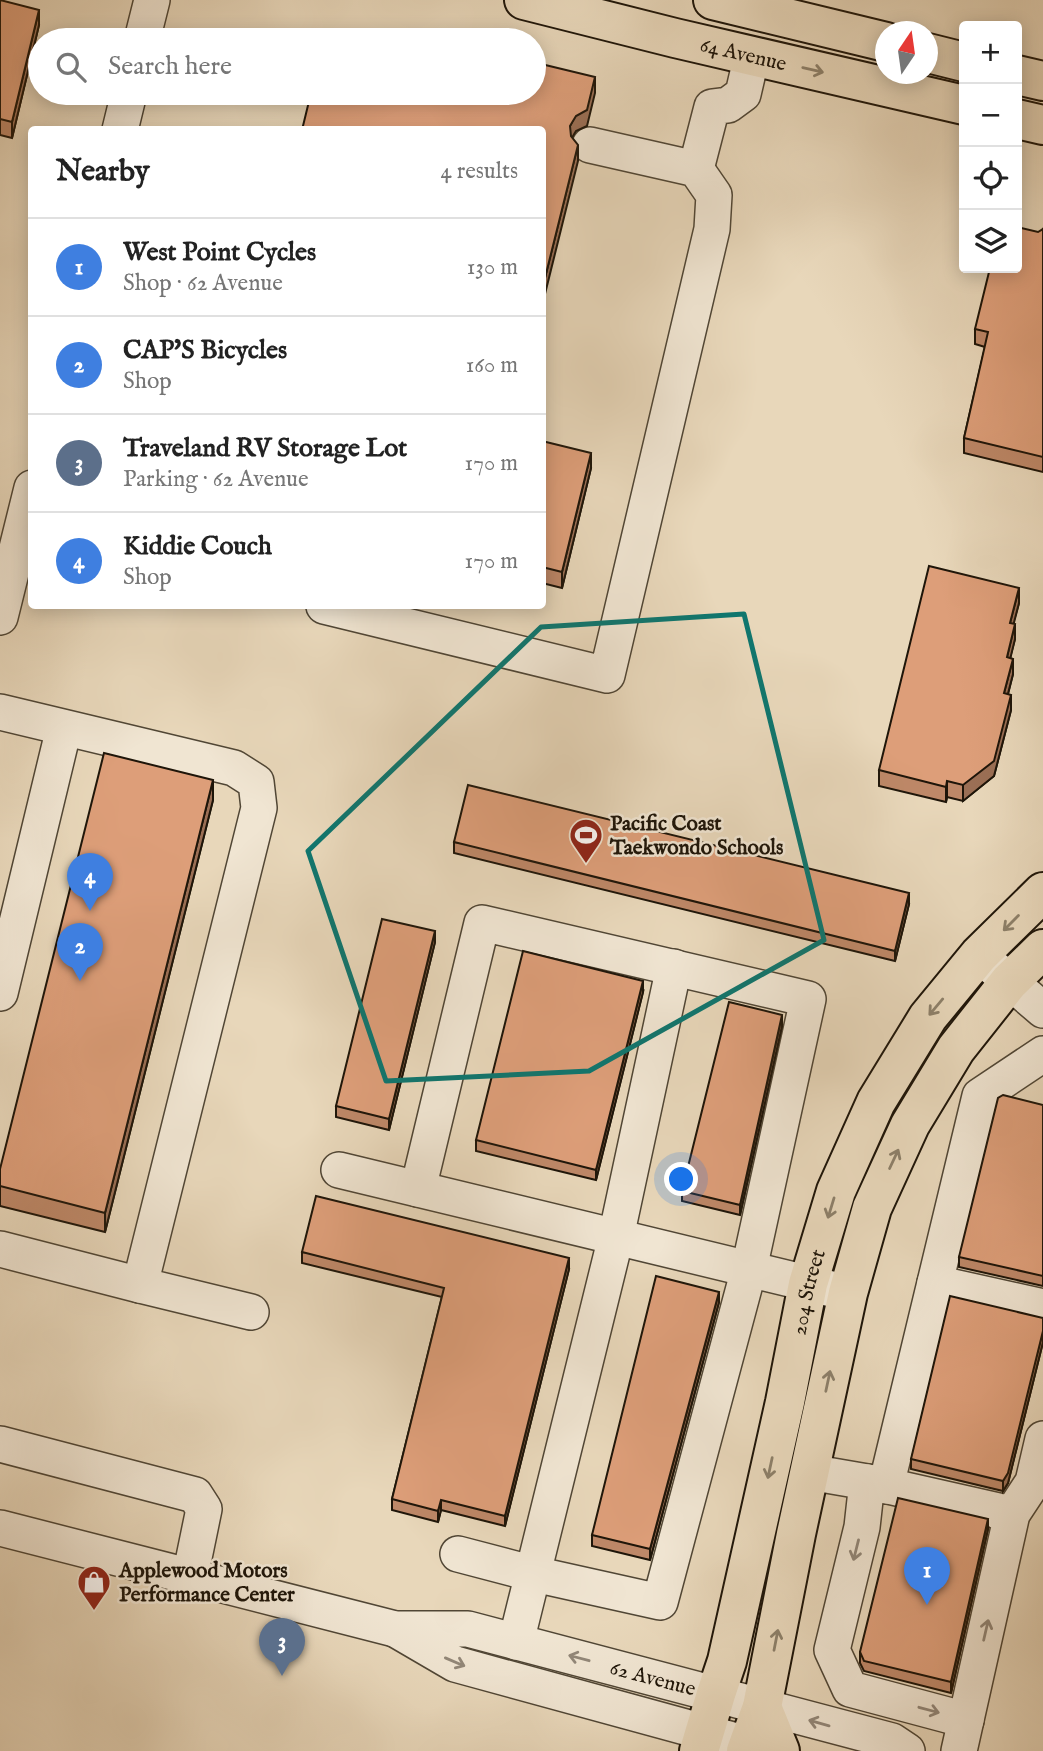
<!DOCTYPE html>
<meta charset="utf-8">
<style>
body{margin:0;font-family:"IM FELL English",serif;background:#f2f2f2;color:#222}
.controls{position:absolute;right:21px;top:21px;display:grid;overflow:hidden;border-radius:7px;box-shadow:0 4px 18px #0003}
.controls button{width:63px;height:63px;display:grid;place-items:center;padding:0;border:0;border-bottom:2px solid #e0e0e0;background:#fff;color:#222;font:35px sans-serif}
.compass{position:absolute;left:875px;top:21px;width:63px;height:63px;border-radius:50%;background:#fff;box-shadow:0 4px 18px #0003;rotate:13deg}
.you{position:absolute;left:682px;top:1180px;width:24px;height:24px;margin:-18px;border:5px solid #fff;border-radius:50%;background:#1a73e8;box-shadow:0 0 0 10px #1a73e833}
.badge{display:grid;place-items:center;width:46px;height:46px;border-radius:50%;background:#b45309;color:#fff;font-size:23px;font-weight:700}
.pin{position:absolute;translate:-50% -58px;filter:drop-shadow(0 2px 4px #0008)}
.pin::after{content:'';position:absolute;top:37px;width:24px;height:21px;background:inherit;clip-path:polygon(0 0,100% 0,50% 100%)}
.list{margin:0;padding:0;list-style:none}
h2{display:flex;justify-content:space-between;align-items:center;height:91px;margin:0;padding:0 28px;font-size:30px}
h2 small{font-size:23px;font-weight:400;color:#767676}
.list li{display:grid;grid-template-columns:46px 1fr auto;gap:21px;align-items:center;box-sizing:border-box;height:98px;padding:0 28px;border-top:2px solid #e0e0e0}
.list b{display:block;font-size:26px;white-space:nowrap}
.list p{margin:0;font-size:23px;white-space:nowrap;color:#767676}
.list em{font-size:23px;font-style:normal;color:#767676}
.icon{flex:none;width:38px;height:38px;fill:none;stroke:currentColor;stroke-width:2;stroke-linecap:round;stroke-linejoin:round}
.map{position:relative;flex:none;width:1043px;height:1751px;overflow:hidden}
.search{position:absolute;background:#fff;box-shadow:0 4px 18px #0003;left:28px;top:28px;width:518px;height:77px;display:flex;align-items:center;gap:18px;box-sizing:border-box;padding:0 24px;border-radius:38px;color:#767676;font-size:26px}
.panel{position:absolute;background:#fff;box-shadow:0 4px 18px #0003;left:28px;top:126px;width:518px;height:483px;border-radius:7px}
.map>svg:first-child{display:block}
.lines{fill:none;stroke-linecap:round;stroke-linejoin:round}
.minor-casing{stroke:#504635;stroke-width:38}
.major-casing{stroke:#1e1509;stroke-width:42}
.highway-casing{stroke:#1e1509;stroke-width:42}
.minor{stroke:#f0e5d2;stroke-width:35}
.major{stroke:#e8d7ba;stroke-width:38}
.highway{stroke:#e8d7ba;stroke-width:38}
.wall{fill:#be8868;stroke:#1e1509;stroke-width:2}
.shaded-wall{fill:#9b6f55;stroke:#1e1509;stroke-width:2}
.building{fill:#dd9e79;stroke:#1e1509;stroke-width:2}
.oneway{stroke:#8d806a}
.oneway2{stroke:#928778}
.marked{fill:none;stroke:#0f766e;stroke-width:5;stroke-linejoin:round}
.labels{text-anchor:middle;stroke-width:5;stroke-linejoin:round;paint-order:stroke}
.street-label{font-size:21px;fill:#1e1509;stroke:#f0e5d2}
.poi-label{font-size:21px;font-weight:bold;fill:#1e1509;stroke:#f0e5d2;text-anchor:start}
</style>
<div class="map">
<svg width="1043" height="1751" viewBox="0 0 1043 1751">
<rect width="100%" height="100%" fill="#e8d7ba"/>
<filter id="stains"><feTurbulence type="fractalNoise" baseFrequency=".00286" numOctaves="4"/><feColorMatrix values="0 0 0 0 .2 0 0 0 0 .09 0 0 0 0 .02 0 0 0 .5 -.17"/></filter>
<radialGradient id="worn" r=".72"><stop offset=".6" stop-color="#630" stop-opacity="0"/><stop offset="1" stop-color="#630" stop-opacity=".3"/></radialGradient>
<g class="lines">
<defs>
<g id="minor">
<polyline points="142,40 152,0"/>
<polyline points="120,130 129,93"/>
<polyline points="696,169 712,107 728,105 743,94 752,55"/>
<polyline points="324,606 607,675 712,229 714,195 696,169 590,145"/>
<polyline points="0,617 32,488"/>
<polyline points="0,712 234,768 256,782 259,808 140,1285 251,1312"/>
<polyline points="987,962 1043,1010"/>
<polyline points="0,993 64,728"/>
<polyline points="339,1170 848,1293"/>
<polyline points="418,1189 482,923 808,999 749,1269 660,1602 534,1574 458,1554"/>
<polyline points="0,1249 140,1285"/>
<polyline points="935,1283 1043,1307"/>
<polyline points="0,1444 195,1495 204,1509 190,1577"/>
<polyline points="809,1472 879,1484 1012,1514"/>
<polyline points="867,1482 862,1527 832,1650 850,1689 966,1720"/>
<polyline points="886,1486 980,1096 1043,1054"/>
<path id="s1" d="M0,1528L395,1629H468L892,1741L907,1751"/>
<polyline points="395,1629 455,1664 773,1751"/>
<polyline points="516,1642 616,1237 674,967"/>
<polyline points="959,1751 1012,1514 1033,1482 1043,1439"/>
</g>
<g id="major">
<path id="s2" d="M524,0L675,38L964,105"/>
<polyline points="713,0 886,42"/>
<polyline points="928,53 964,62"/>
<polyline points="1017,75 1043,81"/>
<polyline points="1017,119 1043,125"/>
<path id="s3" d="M699,1751L716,1694L727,1661L785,1402L808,1284L836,1191L876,1102L928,1017L979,955L1043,892"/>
<polyline points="746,1751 762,1707 796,1534 848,1293 872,1208 910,1125 956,1049 1009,982 1043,949"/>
</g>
<polyline id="highway" points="762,1707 780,1751"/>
</defs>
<use href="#minor" class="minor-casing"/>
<use href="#major" class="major-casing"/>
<use href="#highway" class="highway-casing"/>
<use href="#minor" class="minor"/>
<use href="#major" class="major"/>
<use href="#highway" class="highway"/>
</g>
<g class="wall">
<polygon points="0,0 39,25 12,138 0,135"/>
<polygon points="1043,229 1043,472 964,453 964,438 985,347 975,344 975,329"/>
<polygon points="542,441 591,468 562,588 542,583"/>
<polygon points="1019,603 1013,624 1015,639 1010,658 1013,674 1008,694 1011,710 994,776 963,801 947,797 946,802 879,786 879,770"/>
<polygon points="213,800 105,1232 0,1206 0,1169"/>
<polygon points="454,842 909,904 895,961 454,853"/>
<polygon points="435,942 389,1130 336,1117 336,1106"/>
<polygon points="643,992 596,1180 476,1151 476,1140"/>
<polygon points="782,1026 740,1215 682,1201 682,1191"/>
<polygon points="1043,1105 1043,1286 959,1267 959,1257"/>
<polygon points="302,1252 569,1269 505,1526 441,1510 438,1522 392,1510 392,1499 442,1297 302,1263"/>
<polygon points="719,1302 650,1560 592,1546 592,1535"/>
<polygon points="1043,1318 1043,1342 1008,1483 1003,1491 911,1469 911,1459"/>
<polygon points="988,1529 951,1693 864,1671 860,1663 860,1652"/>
</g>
<g class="shaded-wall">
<polygon points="39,10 39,25 12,138 12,122"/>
<polygon points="595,77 595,93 587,126 576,131 570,141 570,126"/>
<polygon points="578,145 578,161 542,306 542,290"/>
<polygon points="591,453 591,468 562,588 562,572"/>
<polygon points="1019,588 1019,603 1010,638 1010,623"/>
<polygon points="1015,624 1015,639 1007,672 1007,657"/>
<polygon points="1013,659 1013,674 1004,709 1004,693"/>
<polygon points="1011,695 1011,710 994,776 963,801 963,785"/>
<polygon points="213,780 213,800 105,1232 105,1213"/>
<polygon points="947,781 947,797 946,802 946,787"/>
<polygon points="909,893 909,904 895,961 895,951"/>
<polygon points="435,931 435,942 389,1130 389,1119"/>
<polygon points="643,981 643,992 596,1180 596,1170"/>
<polygon points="782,1015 782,1026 740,1215 740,1205"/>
<polygon points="569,1258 569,1269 505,1526 505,1516"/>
<polygon points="719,1292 719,1302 650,1560 650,1549"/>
<polygon points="1043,1331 1043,1342 1008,1483 1003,1491 1003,1481"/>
<polygon points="441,1500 441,1510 438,1522 438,1511"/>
<polygon points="988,1519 988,1529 951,1693 951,1682"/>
</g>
<g class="building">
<polygon points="0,0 39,10 12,122 0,119"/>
<polygon points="537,63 595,77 587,110 576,116 570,126 571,136 578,145 542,290 542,130 302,130 311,93 534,93 534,78"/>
<polygon points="1017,227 1038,232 1043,229 1043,457 964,438 988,332 975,329 990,268 1017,268"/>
<polygon points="542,441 591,453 562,572 542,567"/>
<polygon points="929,566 1019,588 1010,623 1015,624 1007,657 1013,659 1004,693 1011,695 994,761 963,785 947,781 946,787 879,770"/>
<polygon points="104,753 213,780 105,1213 0,1186 0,1169"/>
<polygon points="468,785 909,893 895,951 454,842"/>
<polygon points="382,919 435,931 389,1119 336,1106"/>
<polygon points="523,951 643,981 596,1170 476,1140"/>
<polygon points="729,1002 782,1015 740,1205 682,1191"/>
<polygon points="1003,1095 1043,1105 1043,1276 959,1257 998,1098"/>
<polygon points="316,1196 569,1258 505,1516 441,1500 438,1511 392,1499 444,1288 302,1252"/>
<polygon points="656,1276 719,1292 650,1549 592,1535"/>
<polygon points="950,1296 1043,1318 1043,1331 1008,1473 1003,1481 911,1459"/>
<polygon points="898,1498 988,1519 951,1682 864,1661 860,1652"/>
</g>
<defs><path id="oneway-shaft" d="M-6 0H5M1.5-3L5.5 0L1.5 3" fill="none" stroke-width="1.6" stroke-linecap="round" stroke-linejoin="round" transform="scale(1.75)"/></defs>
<g class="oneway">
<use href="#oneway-shaft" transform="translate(813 70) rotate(13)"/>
<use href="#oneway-shaft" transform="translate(1011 923) rotate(135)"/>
<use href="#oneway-shaft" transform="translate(936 1007) rotate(130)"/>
<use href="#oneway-shaft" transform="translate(894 1159) rotate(-65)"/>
<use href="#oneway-shaft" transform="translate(831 1208) rotate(107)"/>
<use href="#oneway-shaft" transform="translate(828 1381) rotate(-78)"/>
<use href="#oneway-shaft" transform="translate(770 1468) rotate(102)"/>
<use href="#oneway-shaft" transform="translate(776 1640) rotate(-79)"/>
</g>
<g class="oneway2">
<use href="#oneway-shaft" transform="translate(856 1550) rotate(104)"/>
<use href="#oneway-shaft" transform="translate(986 1630) rotate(-77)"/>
<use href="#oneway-shaft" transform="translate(579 1658) rotate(-165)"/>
<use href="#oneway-shaft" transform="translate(455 1662) rotate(23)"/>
<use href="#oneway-shaft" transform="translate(929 1710) rotate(15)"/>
<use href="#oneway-shaft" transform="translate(819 1723) rotate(-164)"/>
</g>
<path class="marked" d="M744,614L824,940L589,1071L386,1081L308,851L541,627Z"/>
<defs>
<symbol id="stadium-pin" viewBox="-11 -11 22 30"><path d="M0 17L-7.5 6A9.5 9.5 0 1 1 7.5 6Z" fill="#8f2418" stroke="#f0e5d2"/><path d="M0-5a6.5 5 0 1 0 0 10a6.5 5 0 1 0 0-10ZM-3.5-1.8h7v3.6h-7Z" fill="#fff"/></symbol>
<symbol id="shop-pin" viewBox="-11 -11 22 30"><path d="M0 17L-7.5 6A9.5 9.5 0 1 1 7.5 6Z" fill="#8f2418" stroke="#f0e5d2"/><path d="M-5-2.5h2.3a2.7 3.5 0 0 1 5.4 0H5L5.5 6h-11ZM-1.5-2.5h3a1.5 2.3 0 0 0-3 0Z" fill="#fff"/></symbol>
</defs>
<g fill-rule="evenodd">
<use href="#stadium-pin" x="567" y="816" width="38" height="52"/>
<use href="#shop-pin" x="75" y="1563" width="38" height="52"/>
</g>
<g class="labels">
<g class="street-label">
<text dy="7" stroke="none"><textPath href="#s2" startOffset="226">64 Avenue</textPath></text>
<text dy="7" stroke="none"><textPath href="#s3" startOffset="472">204 Street</textPath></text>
<text dy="7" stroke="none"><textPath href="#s1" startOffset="672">62 Avenue</textPath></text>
</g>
<g class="poi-label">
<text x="610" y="830">Pacific Coast<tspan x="610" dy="24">Taekwondo Schools</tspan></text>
<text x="119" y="1577">Applewood Motors<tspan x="119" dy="24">Performance Center</tspan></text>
</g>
</g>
<rect width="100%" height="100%" filter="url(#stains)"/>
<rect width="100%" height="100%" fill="url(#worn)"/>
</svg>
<div class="controls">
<button>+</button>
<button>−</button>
<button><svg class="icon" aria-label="locate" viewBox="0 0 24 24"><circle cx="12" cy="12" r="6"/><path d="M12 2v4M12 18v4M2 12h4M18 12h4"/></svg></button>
<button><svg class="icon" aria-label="layers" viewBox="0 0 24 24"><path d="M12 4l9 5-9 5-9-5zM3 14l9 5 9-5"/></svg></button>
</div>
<svg class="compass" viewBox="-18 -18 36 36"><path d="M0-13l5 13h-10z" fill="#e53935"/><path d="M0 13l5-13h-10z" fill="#767676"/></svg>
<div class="you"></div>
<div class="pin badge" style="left:927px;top:1605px;background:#3f7fe0">1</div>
<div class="pin badge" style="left:80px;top:981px;background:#3f7fe0">2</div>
<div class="pin badge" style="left:282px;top:1676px;background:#5c6f8a">3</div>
<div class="pin badge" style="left:90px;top:911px;background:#3f7fe0">4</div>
<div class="search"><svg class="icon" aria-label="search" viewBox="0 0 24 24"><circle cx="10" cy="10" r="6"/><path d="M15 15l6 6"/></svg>Search here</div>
<section class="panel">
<h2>Nearby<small>4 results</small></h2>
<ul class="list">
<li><span class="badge" style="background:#3f7fe0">1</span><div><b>West Point Cycles</b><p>Shop · 62 Avenue</p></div><em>130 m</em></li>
<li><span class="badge" style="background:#3f7fe0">2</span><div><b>CAP'S Bicycles</b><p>Shop</p></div><em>160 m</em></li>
<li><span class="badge" style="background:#5c6f8a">3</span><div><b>Traveland RV Storage Lot</b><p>Parking · 62 Avenue</p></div><em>170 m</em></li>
<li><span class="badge" style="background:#3f7fe0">4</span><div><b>Kiddie Couch</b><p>Shop</p></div><em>170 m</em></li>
</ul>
</section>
</div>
